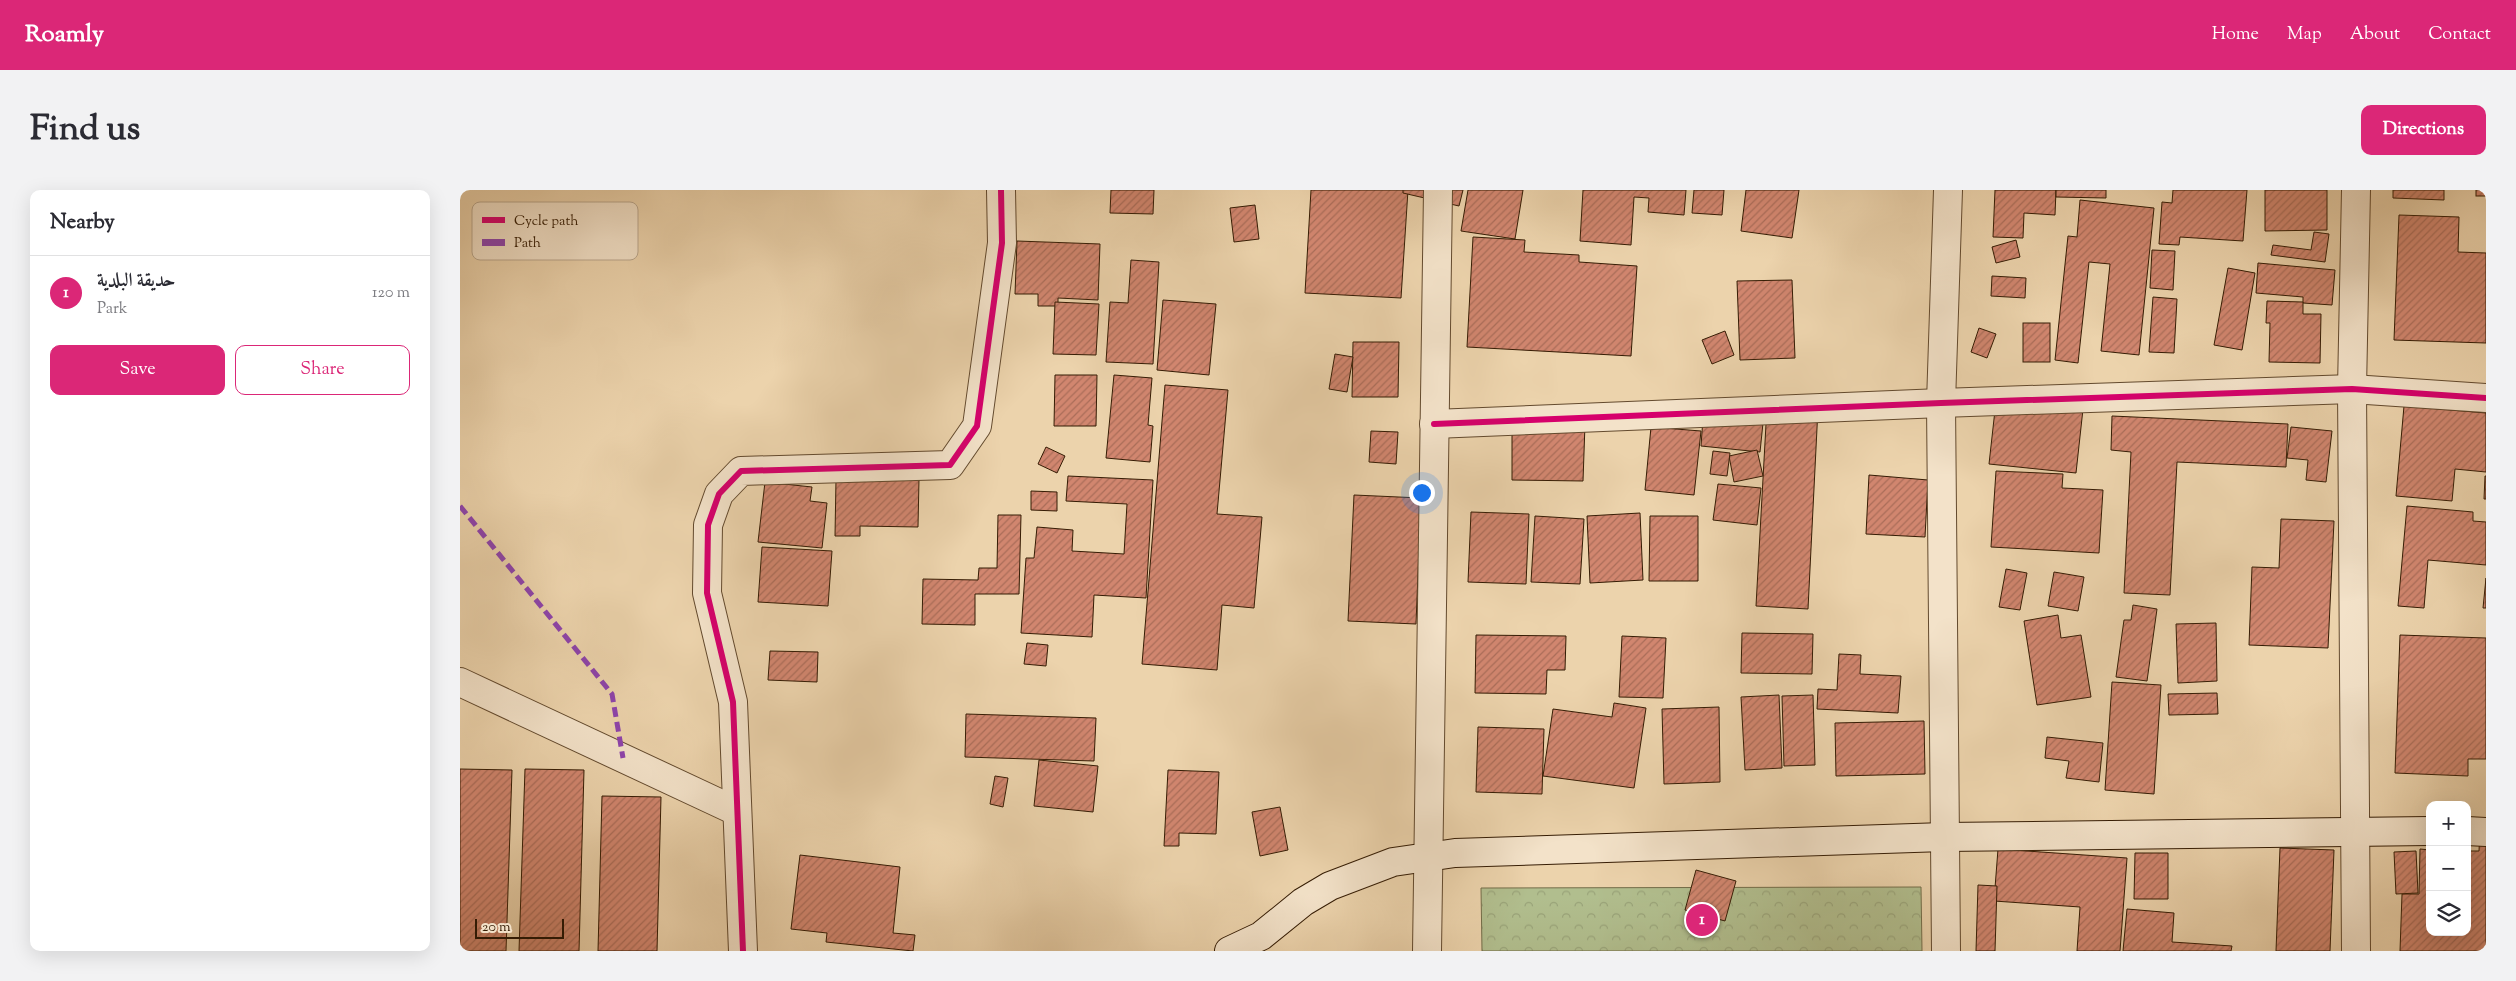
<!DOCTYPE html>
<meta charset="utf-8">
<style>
body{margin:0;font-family:"Sorts Mill Goudy",Amiri,serif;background:#f2f2f3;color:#2b2b33}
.controls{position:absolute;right:15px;bottom:15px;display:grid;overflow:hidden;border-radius:10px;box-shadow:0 5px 20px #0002}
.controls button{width:45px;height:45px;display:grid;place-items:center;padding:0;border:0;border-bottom:1px solid #e1e1e2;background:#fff;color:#2b2b33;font:25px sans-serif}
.scale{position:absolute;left:15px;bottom:12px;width:89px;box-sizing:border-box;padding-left:5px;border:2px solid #351c04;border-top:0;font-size:14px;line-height:18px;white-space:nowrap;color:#351c04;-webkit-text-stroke:4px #f3e2c9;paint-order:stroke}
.you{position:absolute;left:961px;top:302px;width:18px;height:18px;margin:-12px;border:4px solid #fff;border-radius:50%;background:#1a73e8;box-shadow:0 0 0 8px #1a73e833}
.badge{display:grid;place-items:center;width:32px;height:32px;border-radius:50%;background:#db2777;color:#fff;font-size:16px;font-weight:700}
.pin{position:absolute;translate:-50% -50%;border:2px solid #fff;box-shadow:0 1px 5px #0006}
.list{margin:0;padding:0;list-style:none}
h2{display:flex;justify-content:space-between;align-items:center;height:65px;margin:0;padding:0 20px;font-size:21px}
h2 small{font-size:16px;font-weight:400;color:#7c7c81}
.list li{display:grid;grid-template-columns:32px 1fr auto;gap:15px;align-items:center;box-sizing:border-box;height:75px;padding:0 20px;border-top:1px solid #e1e1e2}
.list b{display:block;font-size:19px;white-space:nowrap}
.list p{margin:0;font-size:16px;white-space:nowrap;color:#7c7c81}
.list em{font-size:16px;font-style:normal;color:#7c7c81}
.actions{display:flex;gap:10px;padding:15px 20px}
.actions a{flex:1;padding:11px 0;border:1px solid #db2777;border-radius:10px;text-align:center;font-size:18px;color:#db2777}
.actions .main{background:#db2777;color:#fff}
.icon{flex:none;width:28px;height:28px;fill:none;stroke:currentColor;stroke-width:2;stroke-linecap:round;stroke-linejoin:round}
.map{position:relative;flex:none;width:2026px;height:761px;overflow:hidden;border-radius:10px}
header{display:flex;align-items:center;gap:30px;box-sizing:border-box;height:70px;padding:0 25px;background:#db2777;color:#fff}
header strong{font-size:24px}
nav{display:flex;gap:28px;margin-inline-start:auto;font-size:18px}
.intro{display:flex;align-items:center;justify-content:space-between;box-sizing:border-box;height:120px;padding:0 30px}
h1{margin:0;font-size:35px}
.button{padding:12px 22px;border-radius:10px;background:#db2777;color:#fff;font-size:18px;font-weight:700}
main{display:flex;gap:30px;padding:0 30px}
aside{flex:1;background:#fff;border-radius:10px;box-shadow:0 5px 20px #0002}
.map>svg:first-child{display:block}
.park{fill:url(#park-crowns);stroke:#736d49}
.building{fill:url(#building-hatch);stroke:#351c04}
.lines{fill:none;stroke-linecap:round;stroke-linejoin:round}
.street-casing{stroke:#634a2e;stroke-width:30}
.secondary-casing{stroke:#351c04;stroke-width:30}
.street{stroke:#f3e2c9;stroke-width:28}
.secondary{stroke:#f3e2c9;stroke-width:28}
.quiet{stroke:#8e44ad;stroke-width:5;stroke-dasharray:10 5;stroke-linecap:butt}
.cycleway-casing{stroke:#f3e2c9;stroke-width:9}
.cycleway{stroke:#d6006c;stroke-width:6}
.key{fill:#f3e2c9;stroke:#baa78e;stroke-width:1}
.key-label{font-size:14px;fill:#351c04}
</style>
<header>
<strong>Roamly</strong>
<nav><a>Home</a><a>Map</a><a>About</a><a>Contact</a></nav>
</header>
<div class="intro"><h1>Find us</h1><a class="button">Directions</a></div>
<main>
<aside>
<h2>Nearby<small></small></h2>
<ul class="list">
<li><span class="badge">1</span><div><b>حديقة البلدية</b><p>Park</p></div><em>120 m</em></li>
</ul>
<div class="actions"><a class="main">Save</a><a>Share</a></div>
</aside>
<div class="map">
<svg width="2026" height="761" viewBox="0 0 2026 761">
<defs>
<pattern id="park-crowns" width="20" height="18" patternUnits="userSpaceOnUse" patternTransform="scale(1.25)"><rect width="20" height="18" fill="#b1be8e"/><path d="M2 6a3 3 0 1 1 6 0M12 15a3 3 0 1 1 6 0" fill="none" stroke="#99a379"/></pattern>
<pattern id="building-hatch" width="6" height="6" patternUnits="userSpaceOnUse" patternTransform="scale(1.25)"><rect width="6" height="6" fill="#d1866f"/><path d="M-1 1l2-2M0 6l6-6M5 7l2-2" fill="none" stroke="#aa6d59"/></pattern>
</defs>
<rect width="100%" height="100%" fill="#ecd3ac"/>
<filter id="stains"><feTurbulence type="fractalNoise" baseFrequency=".004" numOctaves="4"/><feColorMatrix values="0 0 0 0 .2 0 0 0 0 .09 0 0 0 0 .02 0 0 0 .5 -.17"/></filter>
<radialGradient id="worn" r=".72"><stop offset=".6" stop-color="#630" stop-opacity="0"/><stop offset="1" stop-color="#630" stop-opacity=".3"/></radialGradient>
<polygon class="park" points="1461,697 1462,761 1022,761 1021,698"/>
<g class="building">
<polygon points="651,0 694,0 693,24 650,23"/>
<polygon points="851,0 948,0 941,108 845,103"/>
<polygon points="943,0 1003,0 999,16 943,3"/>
<polygon points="1008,0 1063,0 1055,49 1001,41"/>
<polygon points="1123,0 1226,0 1224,25 1188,22 1189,8 1174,7 1171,55 1120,51"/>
<polygon points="1234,0 1264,0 1262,25 1232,23"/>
<polygon points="1286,0 1339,0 1332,48 1281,41"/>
<polygon points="1535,0 1596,0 1595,25 1564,23 1563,48 1533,47"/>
<polygon points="1596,0 1646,0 1646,8 1596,7"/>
<polygon points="1713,0 1787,0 1783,51 1720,47 1719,55 1699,54 1702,12 1712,13"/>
<polygon points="1805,0 1867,0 1867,40 1805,41"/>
<polygon points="1933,0 1984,0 1984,10 1933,8"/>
<rect x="2016" y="0" width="10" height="6"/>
<polygon points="1620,10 1694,18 1679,165 1641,161 1650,74 1629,72 1618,173 1595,170 1608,46 1617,47"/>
<polygon points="795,15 799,49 774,52 770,18"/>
<polygon points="1939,25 1999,27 1998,62 2026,63 2026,153 1934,150"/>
<polygon points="1854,42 1869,44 1865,72 1811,65 1813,55 1851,60"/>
<polygon points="1013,47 1065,50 1064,62 1119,65 1119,72 1177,76 1171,166 1007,157"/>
<polygon points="1556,50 1560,67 1536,73 1532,57"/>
<polygon points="557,51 640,54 638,110 598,108 598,116 578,116 578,104 555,104"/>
<polygon points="1692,60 1715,61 1713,100 1690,98"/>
<polygon points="671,70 699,72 693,174 646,172 650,112 668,113"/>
<polygon points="1798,73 1875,80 1872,115 1843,113 1843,107 1796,103"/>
<polygon points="1768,78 1795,83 1782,160 1754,155"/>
<polygon points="1532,86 1566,88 1565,108 1531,106"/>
<polygon points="1332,90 1335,168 1280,170 1277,91"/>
<polygon points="1693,107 1717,109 1714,163 1689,162"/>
<polygon points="703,110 756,114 749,185 697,180"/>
<polygon points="1807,111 1843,112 1843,124 1861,124 1860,173 1809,172 1810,133 1806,133"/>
<polygon points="595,112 639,114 636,165 593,164"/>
<rect x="1563" y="133" width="27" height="39"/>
<polygon points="1519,138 1536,144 1527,168 1511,162"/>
<polygon points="1265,141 1274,165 1252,174 1242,150"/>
<polygon points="893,152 939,152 938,207 892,207"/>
<polygon points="875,164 893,167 887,202 869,199"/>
<polygon points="595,185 637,185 636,236 594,236"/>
<polygon points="654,185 692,188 688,235 693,236 690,272 646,268"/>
<polygon points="705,195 768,200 757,324 802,327 794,418 762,415 757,480 682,474"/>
<polygon points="1536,211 1623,219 1616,283 1529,274"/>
<polygon points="1307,216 1358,218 1348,419 1296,416"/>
<polygon points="1944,216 2026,223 2026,282 1995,279 1992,311 1936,306"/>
<polygon points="1652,226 1828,234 1826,277 1717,272 1710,405 1664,403 1671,262 1651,260"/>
<polygon points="1243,228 1303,233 1300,262 1241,256"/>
<polygon points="1052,233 1125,234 1123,291 1052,290"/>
<polygon points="1191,237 1241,241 1234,305 1185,300"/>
<polygon points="1831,237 1872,241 1866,292 1846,290 1848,270 1827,268"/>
<polygon points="911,241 938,242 936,274 909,272"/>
<polygon points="586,257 605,266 597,283 578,274"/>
<polygon points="1297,260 1303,286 1274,292 1269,266"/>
<polygon points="1253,261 1270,263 1267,286 1250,284"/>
<polygon points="1536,281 1603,284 1602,298 1643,300 1639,363 1531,357"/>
<polygon points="1409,285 1468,290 1465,347 1406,344"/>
<polygon points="608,286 693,290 686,408 634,405 632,447 561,443 566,368 574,368 577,337 613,340 612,361 664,364 667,314 606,311"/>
<polygon points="2025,286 2026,286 2026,309 2024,309"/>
<polygon points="376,289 459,289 458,337 400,336 400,346 375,346"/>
<polygon points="305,292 352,297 350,311 367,313 362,358 298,352"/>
<polygon points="1258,294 1301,298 1297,335 1253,330"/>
<polygon points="571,301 597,302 597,321 571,320"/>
<polygon points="894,305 961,308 956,434 888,431"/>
<polygon points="1947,316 2013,322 2013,331 2026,332 2026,375 1968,370 1964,418 1938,416"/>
<polygon points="1011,322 1069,324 1066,394 1008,392"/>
<polygon points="1180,323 1183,390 1130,393 1127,326"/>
<polygon points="538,325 561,325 559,404 515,404 515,435 462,434 463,389 518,390 519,378 537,378"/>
<polygon points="1075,326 1124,329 1120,394 1071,392"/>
<polygon points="1190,326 1238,326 1238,391 1189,391"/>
<polygon points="1821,329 1874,331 1868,458 1789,455 1792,377 1819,378"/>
<polygon points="302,357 372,361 368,416 298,412"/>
<polygon points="1546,379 1567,383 1560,420 1539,417"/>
<polygon points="1594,382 1624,387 1618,421 1588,416"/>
<polygon points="2026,388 2026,418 2023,418"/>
<polygon points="1673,415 1697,419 1687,491 1656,487 1664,430 1671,430"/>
<polygon points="1598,425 1601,448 1621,445 1631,507 1577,515 1564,431"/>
<polygon points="1756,433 1757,491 1718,493 1716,434"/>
<polygon points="1282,443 1353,444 1352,484 1281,483"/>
<polygon points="1016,445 1106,446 1105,480 1087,480 1086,504 1015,503"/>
<polygon points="1940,445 2026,448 2026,569 2008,569 2008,586 1935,583"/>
<polygon points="1162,446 1206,448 1203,508 1159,507"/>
<polygon points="567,453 588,455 586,476 564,474"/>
<polygon points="310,461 358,462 357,492 308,490"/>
<polygon points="1379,464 1401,465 1400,484 1441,486 1438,523 1357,519 1358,499 1377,500"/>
<polygon points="1652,492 1701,495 1694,604 1645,600"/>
<polygon points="1757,503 1758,524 1709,525 1708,504"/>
<polygon points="1319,505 1322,578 1285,580 1281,507"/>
<polygon points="1353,505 1355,575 1324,576 1322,506"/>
<polygon points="1154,513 1186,518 1174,598 1083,586 1093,519 1152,527"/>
<polygon points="1259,517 1260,592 1204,594 1202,519"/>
<polygon points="506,524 636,528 634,571 505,567"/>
<polygon points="1464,531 1465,584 1376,586 1375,533"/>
<polygon points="1018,537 1084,539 1082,604 1016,602"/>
<polygon points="1587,547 1643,553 1639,592 1606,588 1609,571 1585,568"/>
<polygon points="579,570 638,576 633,622 574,616"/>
<polygon points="0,579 52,580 46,761 0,761"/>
<polygon points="65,579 124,580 119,761 59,761"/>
<polygon points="708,580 759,582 756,644 719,643 719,656 704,656"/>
<polygon points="535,586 548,588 543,617 530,614"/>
<polygon points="142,606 201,607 197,761 138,761"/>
<polygon points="820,617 828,660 800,666 792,622"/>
<polygon points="2020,638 2026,638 2026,761 1940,761 1942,704 1959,704 1960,659 1970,660 1970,742 2007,742 2007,661 2019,661"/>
<polygon points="1820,658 1874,660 1870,761 1816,761"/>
<polygon points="1538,659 1667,668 1660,761 1617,761 1620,717 1534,711"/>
<polygon points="1956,661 1958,703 1936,704 1934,662"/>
<polygon points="1675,663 1708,663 1708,709 1674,709"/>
<polygon points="340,665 440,677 433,743 455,745 453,761 366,752 367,743 331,739"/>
<polygon points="1236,680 1276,691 1265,731 1225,720"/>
<polygon points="1518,695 1537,696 1535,761 1516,761"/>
<polygon points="1667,719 1714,723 1712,752 1772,756 1771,761 1663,761"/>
</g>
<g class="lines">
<defs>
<g id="street">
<polyline points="1896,0 1892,199 1896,761"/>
<polyline points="974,234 1481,213 1892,199 2026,208"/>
<polyline points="0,492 276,621"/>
<polyline points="283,761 273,512 247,403 248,335 259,304 281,281 490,275 517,236 542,53 541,0"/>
<polyline points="967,761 978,0"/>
<polyline points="1486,761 1481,213 1488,0"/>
</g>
<g id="secondary">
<polyline points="2007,641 2026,642"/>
<polyline points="769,761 801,746 843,712 870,696 933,672 995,663 1484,647 1970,641"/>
</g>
</defs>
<use href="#street" class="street-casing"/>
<use href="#secondary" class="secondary-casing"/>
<use href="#street" class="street"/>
<use href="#secondary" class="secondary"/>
<polyline class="quiet" points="0,316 152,504 163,568"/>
<defs>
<g id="cycleway">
<polyline points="974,234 1481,213 1892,199 2026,208"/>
<polyline points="283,761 273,512 247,403 248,335 259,304 281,281 490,275 517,236 542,53 541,0"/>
</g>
</defs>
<use href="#cycleway" class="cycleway-casing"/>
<use href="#cycleway" class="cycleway"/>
</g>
<rect x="12" y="12" width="166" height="58" rx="8" class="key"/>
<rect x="22" y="27" width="23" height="6" fill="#d6006c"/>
<rect x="22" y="49" width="23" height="7" fill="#8e44ad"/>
<g class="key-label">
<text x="54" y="35">Cycle path</text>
<text x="54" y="57">Path</text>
</g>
<rect width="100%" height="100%" filter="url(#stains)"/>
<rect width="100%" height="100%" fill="url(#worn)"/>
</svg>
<div class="controls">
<button>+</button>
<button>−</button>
<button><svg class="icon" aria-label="layers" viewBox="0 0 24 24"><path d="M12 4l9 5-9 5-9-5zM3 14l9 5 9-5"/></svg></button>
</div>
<div class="scale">20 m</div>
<div class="you"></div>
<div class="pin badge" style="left:1242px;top:730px">1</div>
</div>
</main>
